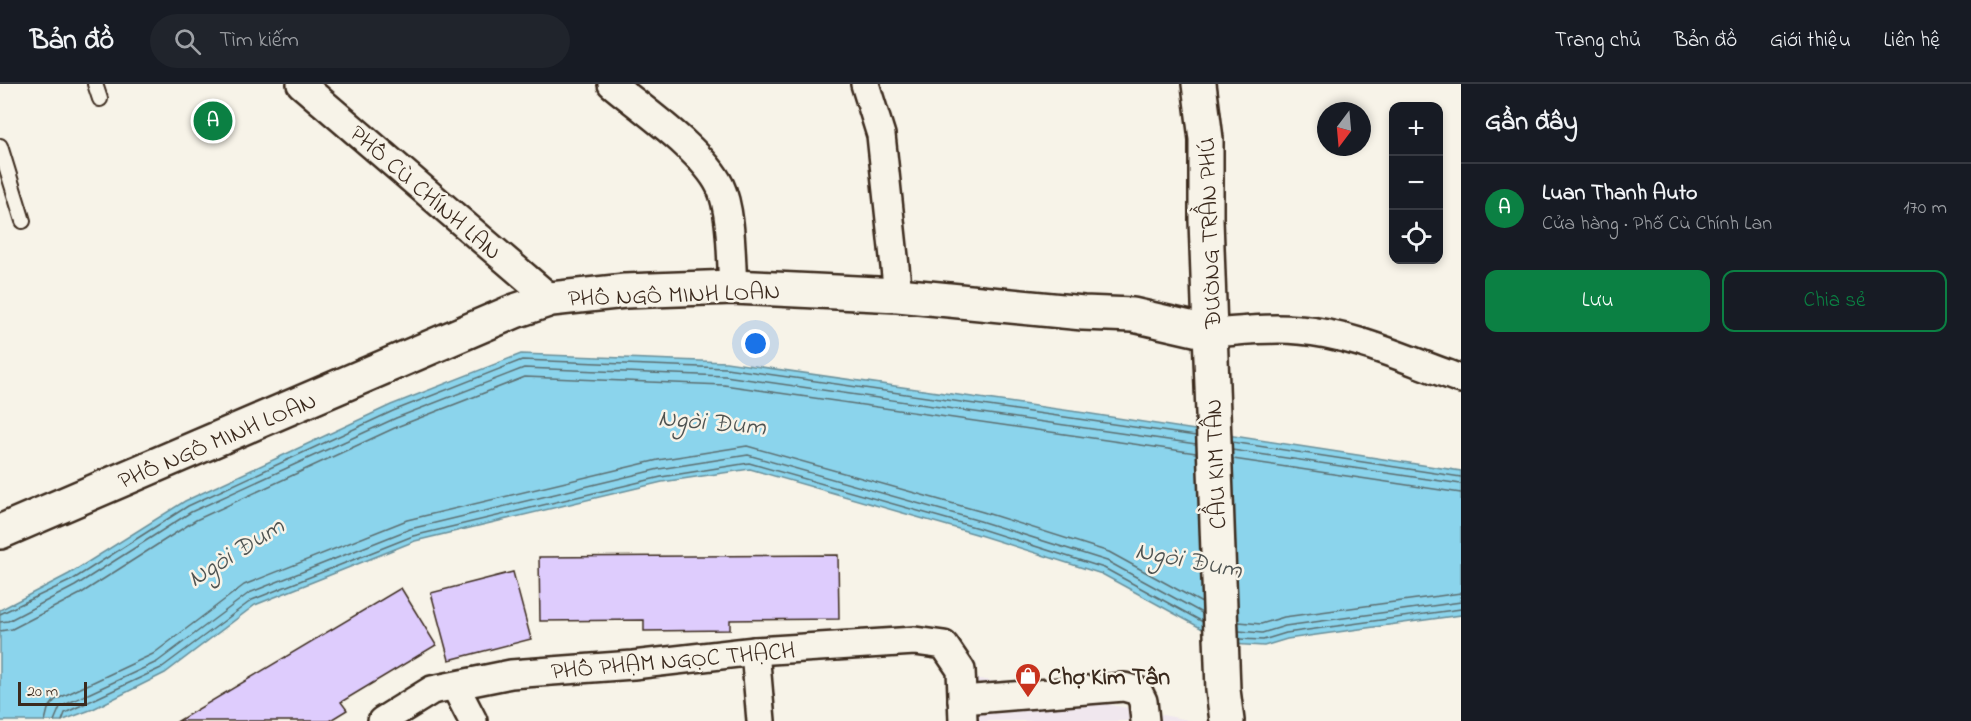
<!DOCTYPE html>
<html lang="vi">
<meta charset="utf-8">
<style>
body{margin:0;font-family:"Indie Flower",sans-serif;background:#20242c;color:#f1f3f6}
.controls{position:absolute;right:18px;top:18px;display:grid;overflow:hidden;border-radius:12px;box-shadow:0 3px 9px #0003}
.controls button{width:54px;height:54px;display:grid;place-items:center;padding:0;border:0;border-bottom:2px solid #363941;background:#171b24;color:#f1f3f6;font:30px sans-serif}
.compass{position:absolute;left:1317px;top:18px;width:54px;height:54px;border-radius:50%;background:#171b24;box-shadow:0 3px 9px #0003;rotate:196deg}
.scale{position:absolute;left:18px;bottom:15px;width:69px;box-sizing:border-box;padding-left:6px;border:3px solid #3b2a1e;border-top:0;font-size:16px;line-height:21px;white-space:nowrap;color:#3b2a1e;-webkit-text-stroke:4px #f7f3e8;paint-order:stroke}
.you{position:absolute;left:756px;top:260px;width:21px;height:21px;margin:-15px;border:4px solid #fff;border-radius:50%;background:#1a73e8;box-shadow:0 0 0 9px #1a73e833}
.badge{display:grid;place-items:center;width:39px;height:39px;border-radius:50%;background:#0b8043;color:#fff;font-size:20px;font-weight:700}
.pin{position:absolute;translate:-50% -50%;border:3px solid #fff;box-shadow:0 2px 6px #0006}
.list{margin:0;padding:0;list-style:none}
h2{display:flex;justify-content:space-between;align-items:center;height:78px;margin:0;padding:0 24px;font-size:26px}
h2 small{font-size:20px;font-weight:400;color:#9ea1a6}
.list li{display:grid;grid-template-columns:39px 1fr auto;gap:18px;align-items:center;box-sizing:border-box;height:90px;padding:0 24px;border-top:2px solid #363941}
.list b{display:block;font-size:22px;white-space:nowrap}
.list p{margin:0;font-size:20px;white-space:nowrap;color:#9ea1a6}
.list em{font-size:20px;font-style:normal;color:#9ea1a6}
.actions{display:flex;gap:12px;padding:18px 24px}
.actions a{flex:1;padding:14px 0;border:2px solid #0b8043;border-radius:12px;text-align:center;font-size:21px;color:#0b8043}
.actions .main{background:#0b8043;color:#fff}
.icon{flex:none;width:33px;height:33px;fill:none;stroke:currentColor;stroke-width:2;stroke-linecap:round;stroke-linejoin:round}
.map{position:relative;flex:none;width:1461px;height:637px;overflow:hidden}
header{display:flex;align-items:center;gap:36px;box-sizing:border-box;height:84px;padding:0 30px;background:#171b24;border-bottom:2px solid #363941}
header strong{font-size:28px}
nav{display:flex;gap:33px;margin-inline-start:auto;font-size:21px}
.search{width:420px;height:54px;background:#20242c;display:flex;align-items:center;gap:15px;box-sizing:border-box;padding:0 21px;border-radius:33px;color:#9ea1a6;font-size:22px}
main{display:flex}
aside{flex:1;background:#171b24}
.map>svg:first-child{display:block}
.built{fill:#f0e7ee}
.water{fill:#8bd4ec;stroke:#6b909a;stroke-width:1.5}
.lines{fill:none;stroke-linecap:round;stroke-linejoin:round}
.shore{stroke:#5b6e70;stroke-width:1.5}
.building{fill:#deccfd;stroke:#3b2a1e;stroke-width:1.5}
.service-casing{stroke:#3b2a1e;stroke-width:18}
.minor-casing{stroke:#3b2a1e;stroke-width:32}
.secondary-casing{stroke:#3b2a1e;stroke-width:38}
.primary-casing{stroke:#3b2a1e;stroke-width:38}
.service{stroke:#f7f3e8;stroke-width:14}
.minor{stroke:#f7f3e8;stroke-width:27}
.secondary{stroke:#f7f3e8;stroke-width:33}
.primary{stroke:#f7f3e8;stroke-width:33}
.labels{text-anchor:middle;stroke-width:5;stroke-linejoin:round;paint-order:stroke}
.street-label{font-size:24px;fill:#3b2a1e;stroke:#f7f3e8}
.poi-label{font-size:24px;font-weight:bold;fill:#3b2a1e;stroke:#f7f3e8;text-anchor:start}
.water-label{font-size:26px;font-style:italic;fill:#4f5452;stroke:#f7f3e8}
</style>
<header>
<strong>Bản đồ</strong>
<div class="search"><svg class="icon" aria-label="search" viewBox="0 0 24 24"><circle cx="10" cy="10" r="6"/><path d="M15 15l6 6"/></svg>Tìm kiếm</div>
<nav><a>Trang chủ</a><a>Bản đồ</a><a>Giới thiệu</a><a>Liên hệ</a></nav>
</header>
<main>
<div class="map">
<svg width="1461" height="637" viewBox="0 0 1461 637">
<rect width="100%" height="100%" fill="#f7f3e8"/>
<filter id="ink" filterUnits="userSpaceOnUse"><feTurbulence type="fractalNoise" baseFrequency=".0167" numOctaves="2"/><feDisplacementMap in="SourceGraphic" scale="12" xChannelSelector="R" yChannelSelector="G"/><feConvolveMatrix kernelMatrix="1 2 1 2 8 2 1 2 1" color-interpolation-filters="sRGB"/></filter>
<g filter="url(#ink)">
<polygon class="built" points="971,593 1193,637 976,637"/>
<polygon class="water" points="521,270 726,278 1085,329 1461,387 1461,531 1287,555 1264,562 1230,560 1102,490 976,450 750,385 662,398 415,457 255,521 165,589 93,625 61,637 0,637 0,526 69,490 185,417 391,321"/>
<g class="lines">
<g class="shore">
<polyline points="1232,358 1461,393"/>
<polyline points="1232,366 1461,400"/>
<polyline points="1233,375 1461,409"/>
<polyline points="0,530 72,496 188,422 393,327 522,276 726,284 1196,352"/>
<polyline points="0,538 8,537 75,502 191,428 396,334 524,284 725,292 1196,360"/>
<polyline points="1239,538 1261,540 1284,533 1461,509"/>
<polyline points="0,547 12,545 80,510 196,436 399,342 525,293 724,301 1196,369"/>
<polyline points="1239,547 1262,549 1285,542 1461,518"/>
<polyline points="1239,555 1263,556 1286,549 1461,525"/>
<polyline points="45,637 48,625 55,616 153,570 244,501 407,436 658,376 747,362 983,428 1109,468 1202,519"/>
<polyline points="54,637 60,623 157,578 249,509 410,445 659,385 748,371 980,437 1107,477 1202,529"/>
<polyline points="62,637 65,629 161,584 252,516 413,452 661,393 749,379 978,444 1104,484 1203,538"/>
</g>
</g>
<g class="building">
<polygon points="838,471 839,535 730,536 730,546 644,547 644,536 540,537 539,473"/>
<polygon points="513,488 531,555 449,576 431,509"/>
<polygon points="401,504 436,561 341,618 347,626 329,637 178,637"/>
</g>
<g class="lines">
<defs>
<g id="service">
<polyline points="95,0 100,15"/>
<polyline points="0,62 23,137"/>
</g>
<g id="minor">
<polyline points="301,0 551,215"/>
<path d="M612,0C643,26 703,67 720,102C732,127 731,175 733,203"/>
<polyline points="865,0 881,51 898,211"/>
<path d="M1212,249C1241,247 1270,243 1299,246C1354,250 1409,277 1461,295"/>
<polyline points="755,567 761,637"/>
<polyline points="455,602 473,637"/>
<polyline points="962,616 1124,603 1138,607 1143,617 1145,637"/>
<polyline points="382,637 432,606 511,590 633,581 755,567 915,557 944,561 961,586 963,637"/>
</g>
<polyline id="secondary" points="0,448 515,227 551,215 625,207 733,203 898,211 1083,229 1133,231 1212,249"/>
<polyline id="primary" points="1199,0 1206,55 1206,136 1223,606 1227,637"/>
</defs>
<use href="#service" class="service-casing"/>
<use href="#minor" class="minor-casing"/>
<use href="#secondary" class="secondary-casing"/>
<use href="#primary" class="primary-casing"/>
<use href="#service" class="service"/>
<use href="#minor" class="minor"/>
<use href="#secondary" class="secondary"/>
<use href="#primary" class="primary"/>
</g>
</g>
<defs>
<symbol id="shop-pin" viewBox="-11 -11 22 30"><path d="M0 17L-7.5 6A9.5 9.5 0 1 1 7.5 6Z" fill="#c8321e" stroke="#f7f3e8"/><path d="M-5-2.5h2.3a2.7 3.5 0 0 1 5.4 0H5L5.5 6h-11ZM-1.5-2.5h3a1.5 2.3 0 0 0-3 0Z" fill="#fff"/></symbol>
</defs>
<g fill-rule="evenodd">
<use href="#shop-pin" x="1013" y="577" width="30" height="40"/>
</g>
<g class="labels">
<g class="street-label">
<text transform="translate(426 108) rotate(41)" y="8">PHỐ CÙ CHÍNH LAN</text>
<text transform="translate(1209 149) rotate(-92)" y="8">ĐƯỜNG TRẦN PHÚ</text>
<text transform="translate(674 210) rotate(-2)" y="8">PHỐ NGÔ MINH LOAN</text>
<text transform="translate(217 356) rotate(-23)" y="8">PHỐ NGÔ MINH LOAN</text>
<text transform="translate(1215 380) rotate(-92)" y="8">CẦU KIM TÂN</text>
<text transform="translate(673 576) rotate(-5)" y="8">PHỐ PHẠM NGỌC THẠCH</text>
</g>
<g class="poi-label">
<text x="1048" y="600">Chợ Kim Tân</text>
</g>
<g class="water-label">
<text transform="translate(712 337) rotate(5)" y="9">Ngòi Đum</text>
<text transform="translate(235 467) rotate(-32)" y="9">Ngòi Đum</text>
<text transform="translate(1189 475) rotate(11)" y="9">Ngòi Đum</text>
</g>
</g>
</svg>
<div class="controls">
<button>+</button>
<button>−</button>
<button><svg class="icon" aria-label="locate" viewBox="0 0 24 24"><circle cx="12" cy="12" r="6"/><path d="M12 2v4M12 18v4M2 12h4M18 12h4"/></svg></button>
</div>
<svg class="compass" viewBox="-18 -18 36 36"><path d="M0-13l5 13h-10z" fill="#e53935"/><path d="M0 13l5-13h-10z" fill="#9ea1a6"/></svg>
<div class="scale">20 m</div>
<div class="you"></div>
<div class="pin badge" style="left:213px;top:37px">A</div>
</div>
<aside>
<h2>Gần đây<small></small></h2>
<ul class="list">
<li><span class="badge">A</span><div><b>Luan Thanh Auto</b><p>Cửa hàng · Phố Cù Chính Lan</p></div><em>170 m</em></li>
</ul>
<div class="actions"><a class="main">Lưu</a><a>Chia sẻ</a></div>
</aside>
</main>
